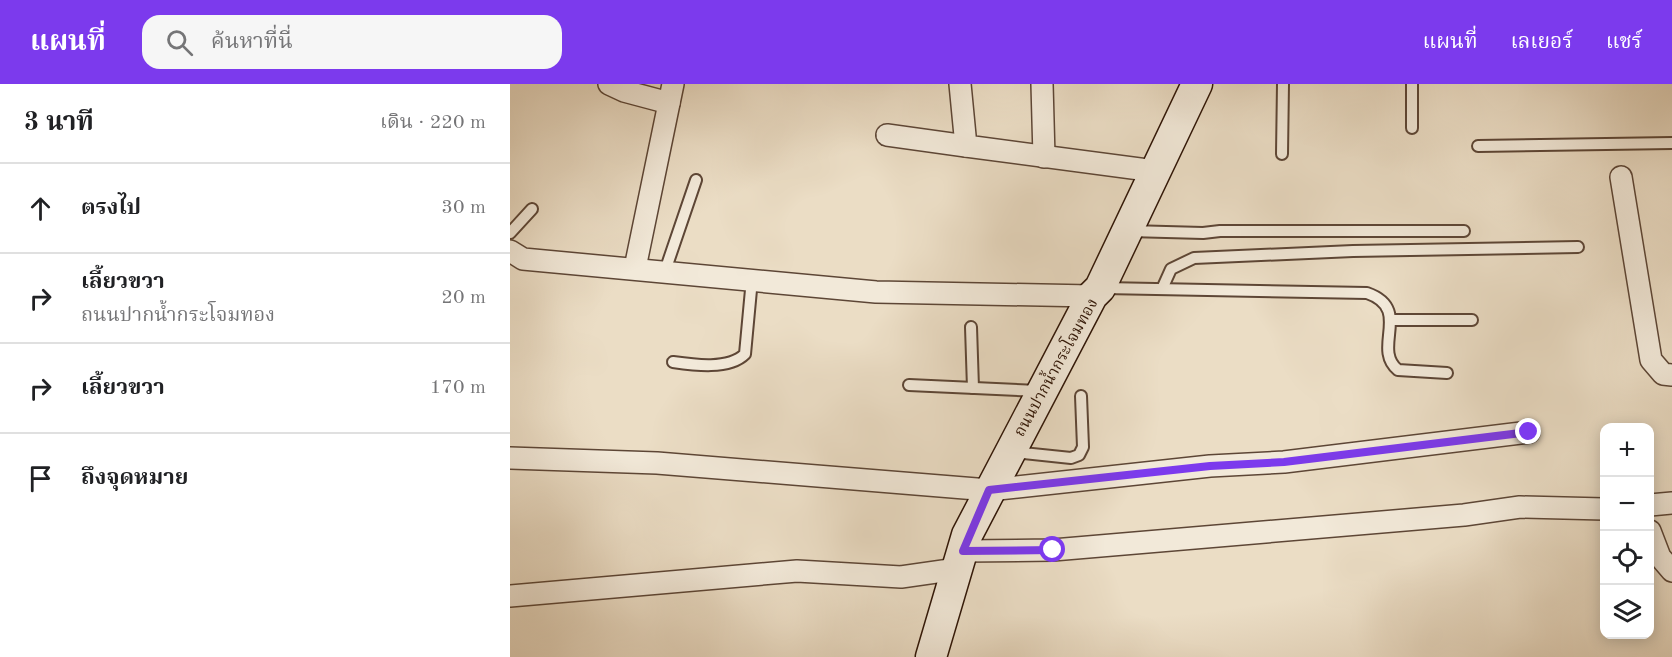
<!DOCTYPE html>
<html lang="th">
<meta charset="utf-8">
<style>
body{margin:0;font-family:"Old Standard TT","Noto Serif Thai",serif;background:#f6f6f6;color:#202124}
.controls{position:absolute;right:18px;bottom:18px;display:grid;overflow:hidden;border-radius:12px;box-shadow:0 3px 15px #0003}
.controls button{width:54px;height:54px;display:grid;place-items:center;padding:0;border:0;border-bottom:2px solid #e0e0e0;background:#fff;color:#202124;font:30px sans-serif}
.stop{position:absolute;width:18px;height:18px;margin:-14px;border:4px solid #7c3aed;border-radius:50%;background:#fff}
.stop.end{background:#7c3aed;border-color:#fff;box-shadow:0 2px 6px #0008}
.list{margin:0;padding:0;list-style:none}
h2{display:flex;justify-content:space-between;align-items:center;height:78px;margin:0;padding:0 24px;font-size:26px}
h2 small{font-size:20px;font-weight:400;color:#757577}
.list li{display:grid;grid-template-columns:39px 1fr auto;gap:18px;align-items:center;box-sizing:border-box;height:90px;padding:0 24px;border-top:2px solid #e0e0e0}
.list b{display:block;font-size:22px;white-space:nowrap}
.list p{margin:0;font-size:20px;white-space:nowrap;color:#757577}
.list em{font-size:20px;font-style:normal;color:#757577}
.icon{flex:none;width:33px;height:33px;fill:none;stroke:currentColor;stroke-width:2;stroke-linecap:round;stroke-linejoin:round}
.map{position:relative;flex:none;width:1162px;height:573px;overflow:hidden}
header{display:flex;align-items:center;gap:36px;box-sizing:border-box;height:84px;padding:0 30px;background:#7c3aed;color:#fff}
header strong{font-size:28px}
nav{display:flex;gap:33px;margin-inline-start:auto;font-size:21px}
.search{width:420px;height:54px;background:#f6f6f6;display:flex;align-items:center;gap:15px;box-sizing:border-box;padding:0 21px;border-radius:18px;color:#757577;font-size:22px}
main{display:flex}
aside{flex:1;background:#fff}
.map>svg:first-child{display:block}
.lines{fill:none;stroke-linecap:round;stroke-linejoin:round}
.lane-casing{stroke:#5d4636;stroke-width:14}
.street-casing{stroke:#5d4636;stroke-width:24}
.secondary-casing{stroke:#2e1406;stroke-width:33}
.lane{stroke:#f2e9d9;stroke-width:10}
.street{stroke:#f2e9d9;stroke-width:21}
.secondary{stroke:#f2e9d9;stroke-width:30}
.route{stroke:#7c3aed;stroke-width:8}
.labels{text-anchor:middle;stroke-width:6;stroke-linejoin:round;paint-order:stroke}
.street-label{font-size:16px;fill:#2e1406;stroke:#f2e9d9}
</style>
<header>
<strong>แผนที่</strong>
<div class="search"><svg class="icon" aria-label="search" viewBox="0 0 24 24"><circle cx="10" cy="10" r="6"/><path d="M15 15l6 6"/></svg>ค้นหาที่นี่</div>
<nav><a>แผนที่</a><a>เลเยอร์</a><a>แชร์</a></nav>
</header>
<main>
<aside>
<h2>3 นาที<small>เดิน · 220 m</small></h2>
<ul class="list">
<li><svg class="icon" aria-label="ahead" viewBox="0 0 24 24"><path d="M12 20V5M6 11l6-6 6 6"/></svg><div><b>ตรงไป</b></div><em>30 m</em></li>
<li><svg class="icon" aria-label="right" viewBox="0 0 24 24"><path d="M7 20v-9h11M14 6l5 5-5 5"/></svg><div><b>เลี้ยวขวา</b><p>ถนนปากน้ำกระโจมทอง</p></div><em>20 m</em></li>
<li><svg class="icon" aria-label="right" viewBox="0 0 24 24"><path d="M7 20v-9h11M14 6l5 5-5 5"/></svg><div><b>เลี้ยวขวา</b></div><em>170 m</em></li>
<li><svg class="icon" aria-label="arrive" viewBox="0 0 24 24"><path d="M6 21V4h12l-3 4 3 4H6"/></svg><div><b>ถึงจุดหมาย</b></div></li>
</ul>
</aside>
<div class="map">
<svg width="1162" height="573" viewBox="0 0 1162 573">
<rect width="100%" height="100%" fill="#ebddc5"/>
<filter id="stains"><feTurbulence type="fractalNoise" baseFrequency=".00333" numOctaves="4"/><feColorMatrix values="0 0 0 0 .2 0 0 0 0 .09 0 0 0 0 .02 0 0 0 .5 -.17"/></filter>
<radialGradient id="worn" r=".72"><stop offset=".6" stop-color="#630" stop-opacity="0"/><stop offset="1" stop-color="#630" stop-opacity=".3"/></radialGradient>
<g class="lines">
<defs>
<g id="lane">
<polyline points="902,44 902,0"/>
<polyline points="968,62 1162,59"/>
<polyline points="772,70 773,0"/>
<polyline points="619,147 693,149 710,147 954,147"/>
<polyline points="0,149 22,125"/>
<polyline points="155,187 186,96"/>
<path d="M594,204L857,209C903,225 861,264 888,286L937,289"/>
<polyline points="652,205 661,185 684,174 843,167 1068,163"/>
<polyline points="880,236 962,236"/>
<polyline points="461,243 463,304"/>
<path d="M163,278C184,281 219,286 235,270L242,195"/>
<polyline points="399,301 528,307"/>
<polyline points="504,368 561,374 569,371 573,363 571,312"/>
</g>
<g id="street">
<polyline points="99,0 114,7 159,19"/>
<polyline points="450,0 456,62 645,87"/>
<polyline points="532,0 534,73"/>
<polyline points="377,51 456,62"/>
<polyline points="1111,93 1141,276 1153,290 1162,291"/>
<polyline points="0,167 13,175 366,208 582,212"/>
<polyline points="125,184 163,0"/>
<polyline points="0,374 147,379 479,406 700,382 774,378 1019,348"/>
<polyline points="1140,421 1162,419"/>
<polyline points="1140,447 1150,473 1162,487"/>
<polyline points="453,467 543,466 954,431 1010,423 1094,425"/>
<polyline points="0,512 287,487 391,493 447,485"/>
</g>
<polyline id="secondary" points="421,573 457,451 582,212 590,204 687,0"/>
</defs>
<use href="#lane" class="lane-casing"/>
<use href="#street" class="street-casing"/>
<use href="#secondary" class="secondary-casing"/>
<use href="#lane" class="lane"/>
<use href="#street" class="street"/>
<use href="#secondary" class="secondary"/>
</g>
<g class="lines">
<polyline class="route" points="543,466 453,467 479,406 700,382 774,378 1019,348"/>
</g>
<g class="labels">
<g class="street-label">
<text transform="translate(545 283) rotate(-61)" y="6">ถนนปากน้ำกระโจมทอง</text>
</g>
</g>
<rect width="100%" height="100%" filter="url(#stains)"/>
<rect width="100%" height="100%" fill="url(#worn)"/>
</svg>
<div class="controls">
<button>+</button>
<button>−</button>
<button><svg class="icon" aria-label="locate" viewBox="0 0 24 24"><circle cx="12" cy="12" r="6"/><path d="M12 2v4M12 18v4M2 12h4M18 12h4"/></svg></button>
<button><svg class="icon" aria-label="layers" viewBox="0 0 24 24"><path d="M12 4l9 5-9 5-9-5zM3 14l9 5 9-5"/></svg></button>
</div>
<div class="stop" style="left:543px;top:466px"></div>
<div class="stop end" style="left:1019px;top:348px"></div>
</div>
</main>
